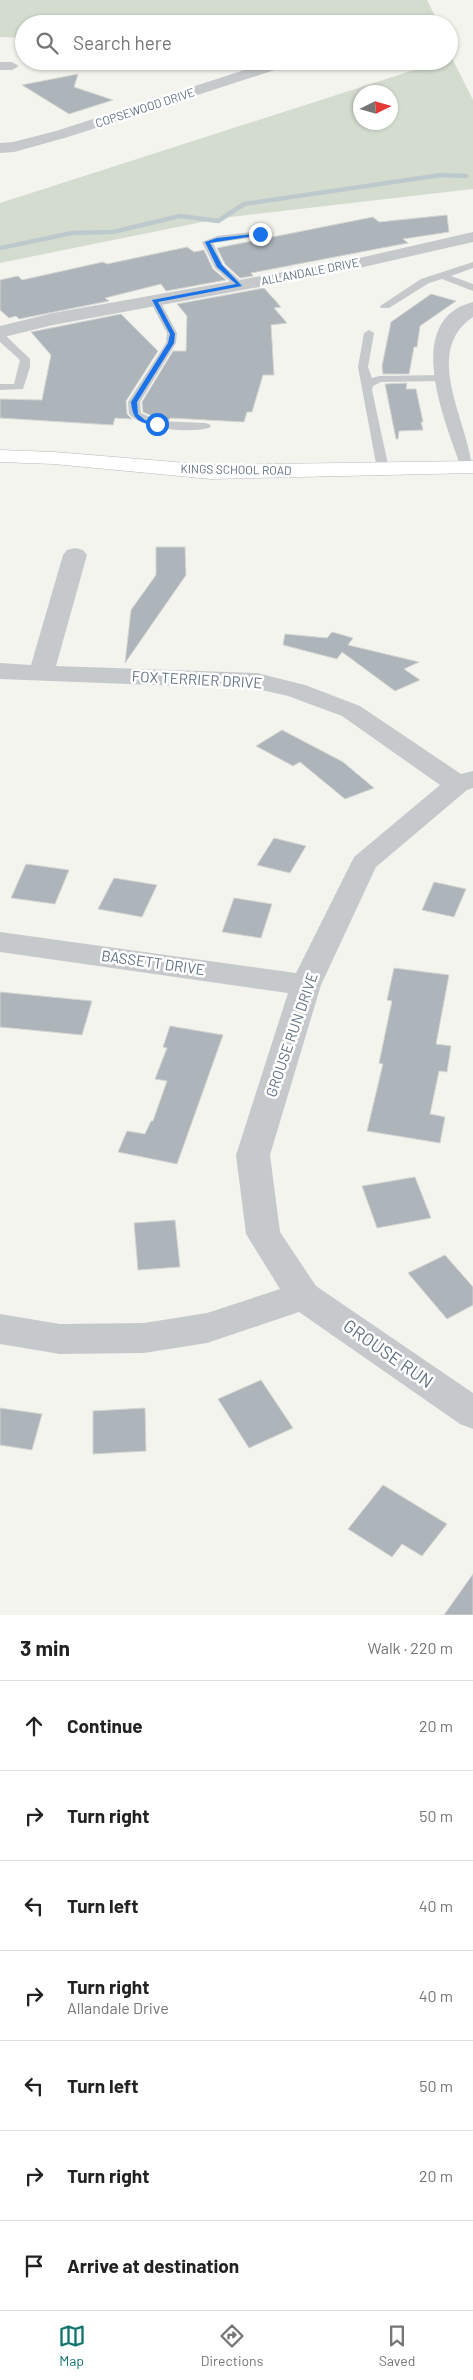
<!DOCTYPE html>
<meta charset="utf-8">
<style>
body{margin:0;font-family:Barlow,sans-serif;background:#f6f6f6;color:#222}
.compass{position:absolute;left:353px;top:85px;width:45px;height:45px;border-radius:50%;background:#fff;box-shadow:0 1px 4px #0004;rotate:85deg}
.stop{position:absolute;width:15px;height:15px;margin:-11px;border:4px solid #1a73e8;border-radius:50%;background:#fff}
.stop.end{background:#1a73e8;border-color:#fff;box-shadow:0 1px 5px #0008}
.list{margin:0;padding:0;list-style:none}
h2{display:flex;justify-content:space-between;align-items:center;height:65px;margin:0;padding:0 20px;font-size:21px}
h2 small{font-size:16px;font-weight:400;color:#767676}
.list li{display:grid;grid-template-columns:32px 1fr auto;gap:15px;align-items:center;box-sizing:border-box;height:90px;padding:0 20px;border-top:1px solid #e0e0e0}
.list b{display:block;font-size:19px;white-space:nowrap}
.list p{margin:0;font-size:16px;white-space:nowrap;color:#767676}
.list em{font-size:16px;font-style:normal;color:#767676}
.icon{flex:none;width:28px;height:28px;fill:none;stroke:currentColor;stroke-width:2;stroke-linecap:round;stroke-linejoin:round}
.map{position:relative;flex:none;width:473px;height:1615px;overflow:hidden}
.search{position:absolute;background:#fff;box-shadow:0 1px 4px #0004;left:15px;right:15px;top:15px;height:55px;display:flex;align-items:center;gap:12px;box-sizing:border-box;padding:0 18px;border-radius:28px;color:#767676;font-size:19px}
.sheet{height:695px;background:#fff}
nav{display:flex;justify-content:space-around;align-items:center;box-sizing:border-box;height:70px;border-top:1px solid #e0e0e0;background:#fff;font-size:14px;color:#767676}
nav a{display:grid;justify-items:center;gap:2px}
nav .on{color:#0f766e}
.map>svg:first-child{display:block}
.green{fill:#d4dcd0;fill-rule:evenodd}
.lines{fill:none;stroke-linecap:round;stroke-linejoin:round}
.stream{stroke:#bec9ce;stroke-width:4.5}
.building{fill:#adb4ba;stroke:#d5d5d2}
.secondary-casing{stroke:#b5babf;stroke-width:1}
.lane{fill:#c6c9cc;fill-rule:evenodd}
.street{fill:#c6c9cc;fill-rule:evenodd}
.secondary{fill:#fff;fill-rule:evenodd}
.route{fill:#1a73e8}
.labels{text-anchor:middle;stroke-width:5;stroke-linejoin:round;paint-order:stroke}
.far-street-label{font-size:12px;fill:#607183;stroke:#fff}
.street-label{font-size:15px;fill:#607183;stroke:#fff}
.near-street-label{font-size:18px;fill:#607183;stroke:#fff}
</style>
<div class="map">
<svg width="473" height="1615" viewBox="0 0 473 1615">
<rect width="100%" height="100%" fill="#f4f4ef"/>
<g class="green">
<polygon points="0,0 427,0 439,24 24,24 24,38 0,37"/>
<path d="M452,58L473,100V189L222,218L0,263V203L442,61H449ZM360,92H390V122H360Z"/>
</g>
<g class="lines">
<polyline class="stream" points="0,248 72,233 113,232 180,216 218,221 244,204 441,175 466,176"/>
</g>
<g class="building">
<polygon points="78,74 74,87 113,100 69,114 22,85"/>
<polygon points="447,215 449,232 403,239 408,243 251,273 253,276 240,278 225,264 217,248 373,217 379,222"/>
<polygon points="187,247 194,252 204,250 213,269 226,280 166,291 161,284 105,298 109,301 19,319 16,316 9,318 0,310 0,280 18,276 22,280 103,262 107,264"/>
<polygon points="264,288 281,307 274,308 287,323 271,325 274,375 263,375 252,412 247,412 244,422 170,418 169,420 159,419 143,412 142,402 173,351 186,351 187,316 177,304"/>
<polygon points="431,294 456,301 420,326 417,347 414,347 409,374 383,374 382,366 391,322"/>
<polygon points="121,314 158,351 126,401 127,414 132,419 115,418 113,425 0,418 0,399 42,400 51,355 31,332"/>
<polygon points="407,383 406,389 416,389 423,422 421,422 423,430 399,431 398,439 396,439 385,384"/>
<polygon points="156,547 185,547 186,575 125,663 131,610 156,575"/>
<polygon points="332,632 353,638 348,645 419,662 404,669 420,680 395,691 342,652 337,659 283,645 285,634 327,638"/>
<polygon points="282,730 343,762 374,788 345,799 300,762 293,766 256,746"/>
<polygon points="274,838 306,846 290,873 257,865"/>
<polygon points="26,864 69,870 55,904 11,898"/>
<polygon points="114,878 157,885 142,917 98,909"/>
<polygon points="434,882 466,889 454,917 422,910"/>
<polygon points="234,898 272,904 261,938 222,932"/>
<polygon points="394,968 449,975 436,1044 451,1046 447,1072 439,1071 430,1114 445,1117 440,1143 367,1131 383,1064 379,1063 392,1001 387,1000"/>
<polygon points="0,992 92,1001 82,1035 0,1027"/>
<polygon points="170,1026 223,1035 177,1164 118,1152 127,1131 145,1134 151,1121 153,1121 167,1081 155,1079 167,1048 163,1047"/>
<polygon points="415,1177 431,1218 377,1228 362,1186"/>
<polygon points="175,1220 180,1267 138,1270 134,1223"/>
<polygon points="445,1255 473,1287 473,1305 447,1319 408,1273"/>
<polygon points="261,1380 293,1428 249,1448 218,1399"/>
<polygon points="0,1408 42,1414 32,1450 0,1445"/>
<polygon points="145,1408 146,1451 93,1454 93,1411"/>
<polygon points="383,1485 447,1524 422,1556 402,1544 392,1557 348,1529"/>
<polygon points="473,1574 473,1615 444,1615"/>
</g>
<g class="lines">
<defs>
<polygon id="secondary" points="0,450 54,452 211,465 473,461 473,473 211,479 54,464 0,462"/>
</defs>
<use href="#secondary" class="secondary-casing"/>
<g class="lane">
<polygon points="260,231 265,234 263,236 213,243 223,265 245,285 244,287 236,287 215,268 202,242 217,236"/>
<polygon points="473,262 473,268 451,276 473,284 473,291 442,279 429,283 389,308 381,308 380,306 421,279"/>
<path d="M155,298L160,301L177,333L176,343L140,402L141,413L159,421L205,423L209,424L211,426L209,428C190,433 143,430 129,414L128,402L166,343L167,333L150,301Z"/>
<polygon points="369,330 374,333 368,367 372,378 379,376 444,375 449,378 444,381 381,382 373,386 372,390 389,469 383,473 377,469 358,367 364,333"/>
<polygon points="0,333 4,334 30,359 30,367 23,389 0,390 0,384 14,384 20,360 0,342"/>
</g>
<g class="street">
<polygon points="272,61 295,61 293,64 68,137 14,152 0,153 0,143 13,142 56,131"/>
<polygon points="0,62 12,62 19,66 12,70 0,70"/>
<polygon points="473,232 473,242 346,271 53,325 0,338 0,326 53,313 346,261"/>
<path d="M473,302V317C419,353 473,428 472,473L464,472L461,467C446,423 401,320 473,302Z"/>
<polygon points="75,548 83,550 87,555 56,666 257,673 305,685 360,706 461,774 473,771 473,788 467,790 376,867 321,985 270,1155 280,1232 316,1286 473,1393 473,1429 460,1424 299,1312 207,1343 144,1353 60,1354 0,1344 0,1314 60,1324 144,1323 207,1313 280,1289 246,1234 236,1155 288,993 0,952 0,932 296,973 354,857 440,785 342,716 288,696 257,689 0,679 0,663 31,665 63,555 67,550"/>
</g>
<use href="#secondary" class="secondary"/>
</g>
<path class="route" d="M262,233L260,235L210,243L222,265L242,286L158,302L175,334L174,343L137,402L138,414L145,420L160,424L157,426C139,422 133,421 131,402L168,343L170,334L152,300L236,284L217,267L205,242L217,238Z"/>
<g class="labels">
<g class="far-street-label">
<text transform="translate(145 108) rotate(-18)" y="4">COPSEWOOD DRIVE</text>
<text transform="translate(310 272) rotate(-11)" y="4">ALLANDALE DRIVE</text>
<text transform="translate(236 470) rotate(1)" y="4">KINGS SCHOOL ROAD</text>
</g>
<g class="street-label">
<text transform="translate(197 680) rotate(3)" y="5">FOX TERRIER DRIVE</text>
<text transform="translate(153 963) rotate(8)" y="5">BASSETT DRIVE</text>
<text transform="translate(292 1035) rotate(-71)" y="5">GROUSE RUN DRIVE</text>
</g>
<g class="near-street-label">
<text transform="translate(388 1354) rotate(35)" y="6">GROUSE RUN</text>
</g>
</g>
</svg>
<svg class="compass" viewBox="-18 -18 36 36"><path d="M0-13l5 13h-10z" fill="#e53935"/><path d="M0 13l5-13h-10z" fill="#767676"/></svg>
<div class="stop" style="left:157px;top:424px"></div>
<div class="stop end" style="left:260px;top:234px"></div>
<div class="search"><svg class="icon" aria-label="search" viewBox="0 0 24 24"><circle cx="10" cy="10" r="6"/><path d="M15 15l6 6"/></svg>Search here</div>
</div>
<section class="sheet">
<h2>3 min<small>Walk · 220 m</small></h2>
<ul class="list">
<li><svg class="icon" aria-label="ahead" viewBox="0 0 24 24"><path d="M12 20V5M6 11l6-6 6 6"/></svg><div><b>Continue</b></div><em>20 m</em></li>
<li><svg class="icon" aria-label="right" viewBox="0 0 24 24"><path d="M7 20v-9h11M14 6l5 5-5 5"/></svg><div><b>Turn right</b></div><em>50 m</em></li>
<li><svg class="icon" aria-label="left" viewBox="0 0 24 24"><path d="M17 20v-9H6M10 6l-5 5 5 5"/></svg><div><b>Turn left</b></div><em>40 m</em></li>
<li><svg class="icon" aria-label="right" viewBox="0 0 24 24"><path d="M7 20v-9h11M14 6l5 5-5 5"/></svg><div><b>Turn right</b><p>Allandale Drive</p></div><em>40 m</em></li>
<li><svg class="icon" aria-label="left" viewBox="0 0 24 24"><path d="M17 20v-9H6M10 6l-5 5 5 5"/></svg><div><b>Turn left</b></div><em>50 m</em></li>
<li><svg class="icon" aria-label="right" viewBox="0 0 24 24"><path d="M7 20v-9h11M14 6l5 5-5 5"/></svg><div><b>Turn right</b></div><em>20 m</em></li>
<li><svg class="icon" aria-label="arrive" viewBox="0 0 24 24"><path d="M6 21V4h12l-3 4 3 4H6"/></svg><div><b>Arrive at destination</b></div></li>
</ul>
</section>
<nav>
<a class="on"><svg class="icon" aria-label="map" viewBox="0 0 24 24"><path d="M3 6l6-2 6 2 6-2v14l-6 2-6-2-6 2zM9 4v14M15 6v14"/></svg>Map</a>
<a><svg class="icon" aria-label="directions" viewBox="0 0 24 24"><path d="M12 3l9 9-9 9-9-9zM9 14v-3h6M13 9l2 2-2 2"/></svg>Directions</a>
<a><svg class="icon" aria-label="saved" viewBox="0 0 24 24"><path d="M7 4h10v16l-5-4-5 4z"/></svg>Saved</a>
</nav>
